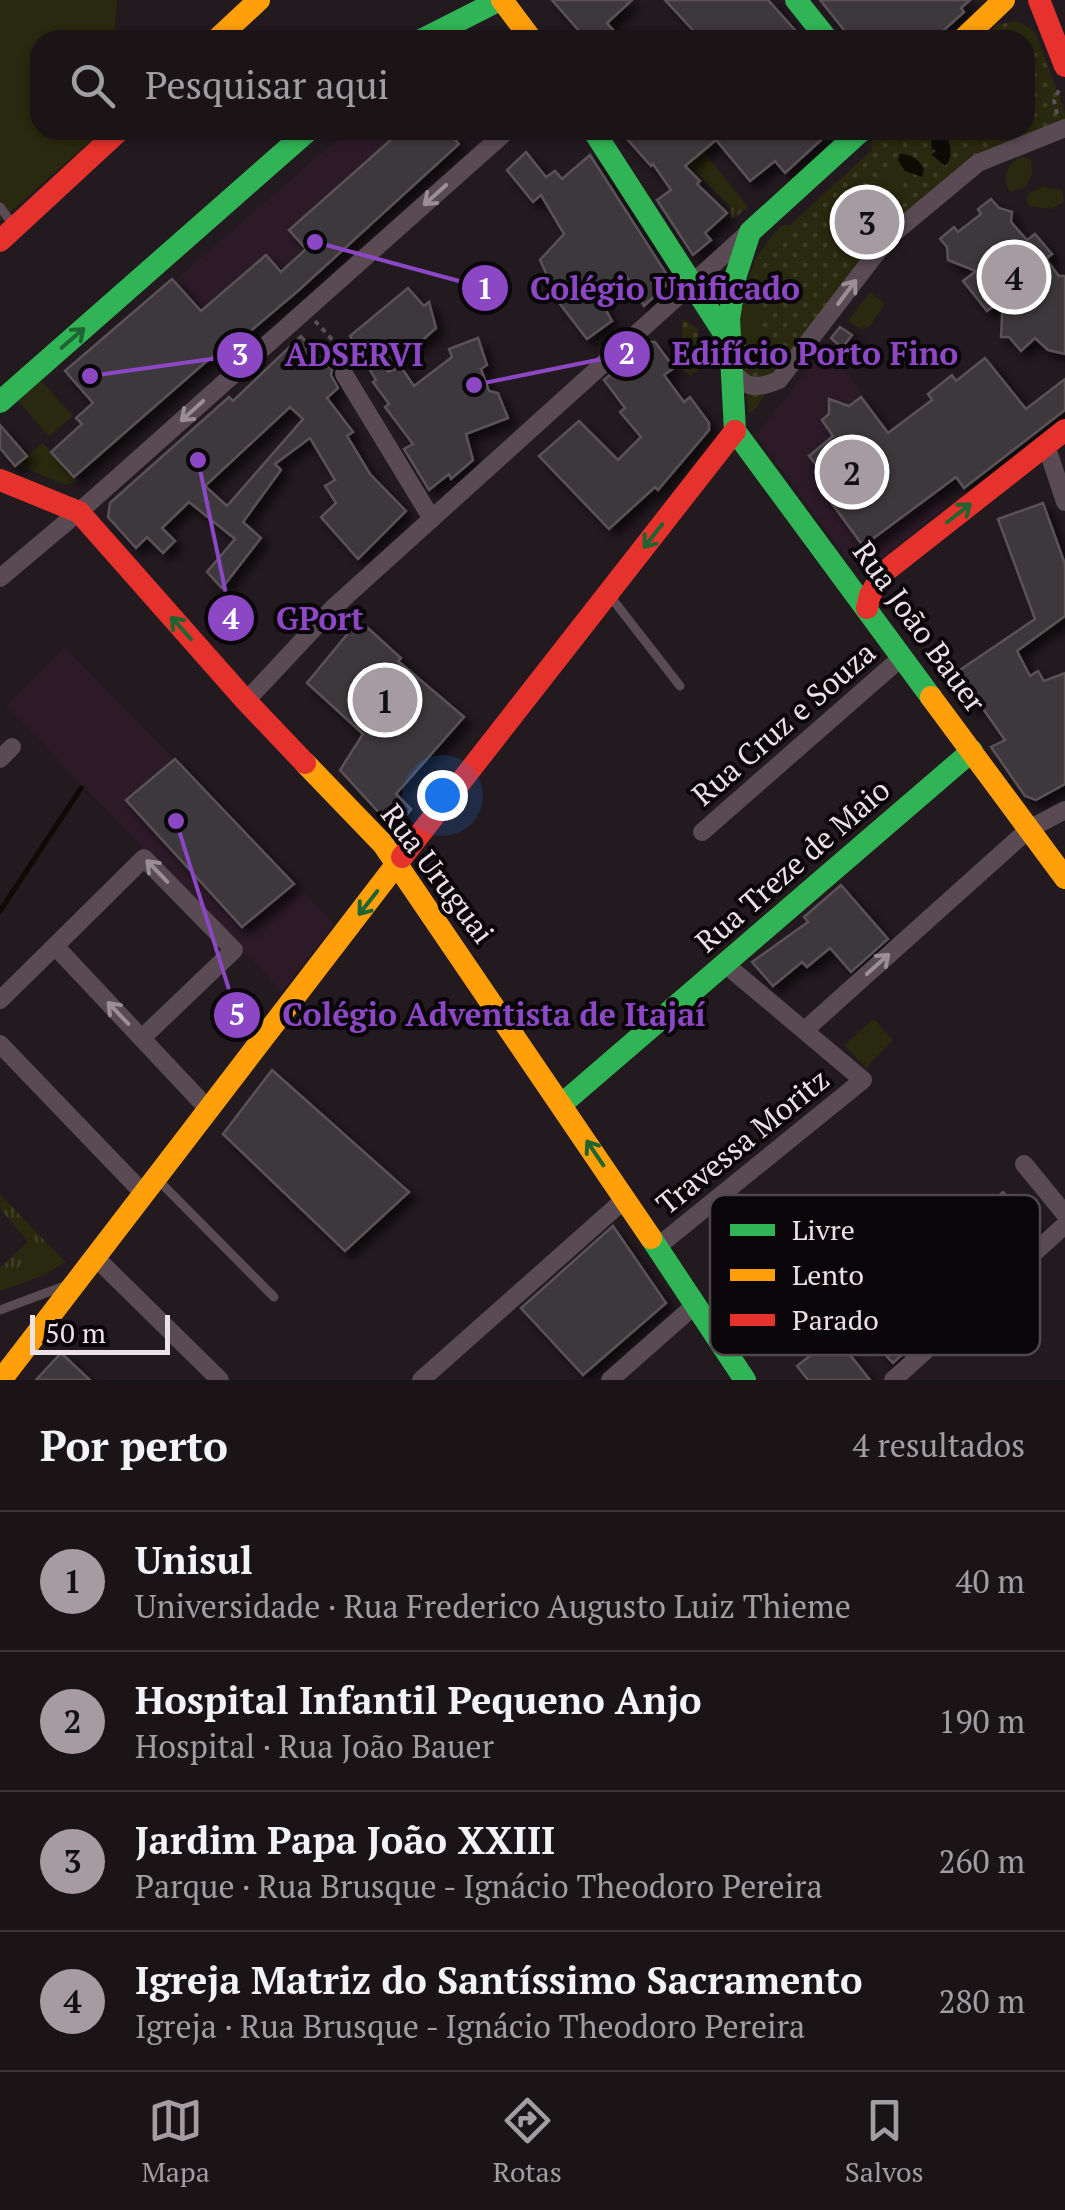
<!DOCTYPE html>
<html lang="pt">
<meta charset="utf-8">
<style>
body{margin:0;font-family:"PT Serif",serif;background:#272124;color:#f1f3f6}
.scale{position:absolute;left:30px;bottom:25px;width:140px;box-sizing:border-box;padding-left:10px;border:5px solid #ebe1e7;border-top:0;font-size:28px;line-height:35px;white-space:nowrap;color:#ebe1e7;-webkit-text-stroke:8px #0a0508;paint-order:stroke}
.you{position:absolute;left:442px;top:795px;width:35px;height:35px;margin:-25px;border:8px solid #fff;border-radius:50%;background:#1a73e8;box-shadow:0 0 0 15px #1a73e833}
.badge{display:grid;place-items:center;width:65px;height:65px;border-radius:50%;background:#a59ba1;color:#111;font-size:32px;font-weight:700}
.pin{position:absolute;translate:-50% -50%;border:5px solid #fff;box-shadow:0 2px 10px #0006}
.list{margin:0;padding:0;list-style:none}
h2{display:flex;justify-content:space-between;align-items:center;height:130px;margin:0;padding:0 40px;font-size:42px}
h2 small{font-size:32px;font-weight:400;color:#9f9ea1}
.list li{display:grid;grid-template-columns:65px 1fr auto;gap:30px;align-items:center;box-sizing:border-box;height:140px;padding:0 40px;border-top:2px solid #383336}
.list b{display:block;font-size:38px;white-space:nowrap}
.list p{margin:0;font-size:32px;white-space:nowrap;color:#9f9ea1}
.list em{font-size:32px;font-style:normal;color:#9f9ea1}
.icon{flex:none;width:55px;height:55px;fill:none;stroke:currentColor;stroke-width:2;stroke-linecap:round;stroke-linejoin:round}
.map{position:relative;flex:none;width:1065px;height:1380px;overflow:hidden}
.search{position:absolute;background:#1a1417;box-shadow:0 2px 8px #0004;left:30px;right:30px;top:30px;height:110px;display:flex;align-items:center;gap:25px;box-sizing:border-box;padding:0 35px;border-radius:30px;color:#9f9ea1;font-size:38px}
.sheet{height:690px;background:#1a1417}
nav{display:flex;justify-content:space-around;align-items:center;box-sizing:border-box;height:140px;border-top:2px solid #383336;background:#1a1417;font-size:28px;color:#9f9ea1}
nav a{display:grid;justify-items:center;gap:5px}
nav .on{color:#a59ba1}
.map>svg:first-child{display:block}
.built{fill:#2c1a27}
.grass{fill:url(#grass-tufts)}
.park{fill:url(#park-dots)}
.garden{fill:#29290f}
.water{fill:url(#water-ripples)}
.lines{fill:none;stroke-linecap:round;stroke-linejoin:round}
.stream{stroke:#0d0b03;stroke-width:5}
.building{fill:#3e373b;stroke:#5a5257;stroke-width:2.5;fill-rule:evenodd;filter:url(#shadow)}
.path{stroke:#5b5057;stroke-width:4;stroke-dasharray:5 5;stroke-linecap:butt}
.lane{stroke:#5a4a54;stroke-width:9}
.street{stroke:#5a4a54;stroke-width:18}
.fast{stroke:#30b455;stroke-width:22}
.slow{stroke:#ff9f0a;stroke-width:22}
.jam{stroke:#e5322d;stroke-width:22}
.oneway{stroke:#9b8e96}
.oneway2{stroke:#1f6532}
.labels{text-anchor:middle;stroke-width:8;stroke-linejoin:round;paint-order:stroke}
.street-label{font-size:30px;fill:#ebe1e7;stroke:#0a0508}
.key{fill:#0a0508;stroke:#4e474b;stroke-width:2.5}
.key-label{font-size:28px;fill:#ebe1e7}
.leader{fill:none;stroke:#8c47c5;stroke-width:4}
.callout-dot{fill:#8c47c5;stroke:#0a0508;stroke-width:4}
.mark-label{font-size:30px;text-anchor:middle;font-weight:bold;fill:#fff}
.callout-label{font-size:32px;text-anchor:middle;font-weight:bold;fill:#8c47c5;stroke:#0a0508;stroke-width:8;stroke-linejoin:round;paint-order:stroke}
</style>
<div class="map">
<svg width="1065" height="1380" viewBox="0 0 1065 1380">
<defs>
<pattern id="grass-tufts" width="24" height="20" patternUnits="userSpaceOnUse" patternTransform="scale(2.5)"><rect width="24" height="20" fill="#29290f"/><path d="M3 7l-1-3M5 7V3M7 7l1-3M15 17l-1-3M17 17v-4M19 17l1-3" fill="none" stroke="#3e3e26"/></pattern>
<pattern id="park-dots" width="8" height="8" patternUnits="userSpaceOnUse" patternTransform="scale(2.5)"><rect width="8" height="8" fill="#29290f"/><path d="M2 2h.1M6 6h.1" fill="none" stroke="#3e3e26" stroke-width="1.8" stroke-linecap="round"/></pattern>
<pattern id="water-ripples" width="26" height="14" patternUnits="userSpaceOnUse" patternTransform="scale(2.5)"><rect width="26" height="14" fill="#0d0b03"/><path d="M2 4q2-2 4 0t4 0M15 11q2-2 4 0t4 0" fill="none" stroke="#302e28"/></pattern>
<filter id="shadow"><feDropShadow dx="7" dy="7" stdDeviation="5" flood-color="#0009"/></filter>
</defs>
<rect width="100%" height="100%" fill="#221a1f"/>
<g class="built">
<polygon points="348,130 447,130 459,144 299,290 296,287 234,345 176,279"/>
<polygon points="826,346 947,506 871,567 859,569 847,558 758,438 758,433"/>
<polygon points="65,647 334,924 282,992 6,706"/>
</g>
<g class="grass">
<polygon points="703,151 748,207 732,220 729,205 687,164"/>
<polygon points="43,443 78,481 65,485 17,464"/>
<polygon points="0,1194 65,1262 44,1275 0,1291 0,1268 28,1242 0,1208"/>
</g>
<g class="park">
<polygon points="1016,21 1033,30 1038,40 1065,112 1065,122 902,217 778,372 756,408 749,413 739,323 755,259 781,226 790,225 872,150 871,142 883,130 1025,130 1025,40 981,40 997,25"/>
<polygon points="685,320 698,329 697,348 704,358 698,371 689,375 681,368 675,346 682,337 682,321"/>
</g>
<g class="garden">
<polygon points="0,0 117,0 114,40 40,40 40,130 103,130 0,221"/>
<polygon points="1018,22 1033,30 1043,53 1032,53 1025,49 1025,40 1017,40 1014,32"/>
<path d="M1022,156L1031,159L1032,175L1024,188L1010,192C1001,178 1007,163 1022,156Z"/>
<path d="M888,166C903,173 906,185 903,200L895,208L888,205C880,194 876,176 888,166Z"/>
<polygon points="1043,187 1062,190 1064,202 1050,209 1030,206 1026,200 1029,193"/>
<path d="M861,204L872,208C879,222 876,238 859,240L855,232Z"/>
<path d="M809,208L807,218L784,232L750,286L751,304L768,334L770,346L764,349L739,342C738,299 750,257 781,226L790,225Z"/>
<polygon points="870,292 885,304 869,327 861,329 848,321"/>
<polygon points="41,381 73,416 49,436 18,401"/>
<polygon points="874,1019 893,1040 866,1068 844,1045"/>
</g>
<g class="water">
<path d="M931,130H942C950,140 955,156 945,166L932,155Z"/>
<path d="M900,154C912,154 919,160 924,169L922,177L905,171L898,160Z"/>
</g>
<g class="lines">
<polyline class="stream" points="0,911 81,788"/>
</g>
<g class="building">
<polygon points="552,0 632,0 607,23 622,40 587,40"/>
<polygon points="665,0 768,0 804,40 702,40"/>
<polygon points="820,0 970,0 961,8 964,12 933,40 852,40"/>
<polygon points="402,130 447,130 459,144 299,290 234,345 231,341 201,366 74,477 51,452 82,424 76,418 93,403 65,371 172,279 201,311 266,255 281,272 306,249 289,230"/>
<polygon points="619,130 832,130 785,173 775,161 750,181 716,140 685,166 700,181 697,184 727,213 705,233 711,240 693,255 657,200 671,190 653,164 651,166"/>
<polygon points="526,152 546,177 555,171 562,179 590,155 671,281 644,306 625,274 595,291 612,321 587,339 560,304 540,260 564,234 541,195 533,202 507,170"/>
<polygon points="991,199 999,208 1012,212 1011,222 1027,240 1035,234 1052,254 1046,259 1059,276 1065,276 1065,354 1048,350 1035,338 1021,351 1009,337 1001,337 1003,299 987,311 963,281 976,271 948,260 947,247 940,239 954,227 958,232 981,214 978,209"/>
<polygon points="408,288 424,306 429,302 436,328 387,372 401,367 414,386 452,357 449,349 478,338 487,365 481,369 489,391 498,393 508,418 466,434 473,460 451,479 449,474 429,490 404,449 413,444 385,407 389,404 373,382 376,380 350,336"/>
<polygon points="840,327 852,335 842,348 831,338"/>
<path d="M301,336L332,370L331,375L338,388L327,398L353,432L347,436L370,474L406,511L358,559L321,517L336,503L325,486L335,480L310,438L275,464L281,470L243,522L261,538L222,588L207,572L235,539L189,502L162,528L175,541L163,553L147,537L136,548L108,517L110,503L229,397L233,401ZM290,407L303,419L227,506L205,486Z"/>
<polygon points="647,342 655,342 674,368 664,375 684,402 690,397 709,423 709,430 658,490 655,487 609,529 539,456 579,421 618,460 641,437 620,412 625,408 604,380"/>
<polygon points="985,358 1026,409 1065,379 1065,410 964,488 956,477 863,546 825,494 834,487 809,456 833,436 822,420 829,414 829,399 849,406 861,397 888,433 932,400 928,394 952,375 956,381"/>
<polygon points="0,425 27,456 15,466 0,448"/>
<polygon points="1043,503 1065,564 1065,616 1017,651 1030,676 1038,671 1044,681 1065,673 1065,784 1036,800 1025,796 991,747 1005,740 979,703 972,708 951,676 1035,619 998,519"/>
<polygon points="359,620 401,658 398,661 464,717 396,794 411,809 395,830 340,770 363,734 307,683"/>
<polygon points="175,759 294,884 242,927 126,800"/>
<polygon points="841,885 888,939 851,972 830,948 807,967 802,962 773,986 752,962 808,922 804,917"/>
<polygon points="272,1070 409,1192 345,1251 223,1134"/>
<polygon points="1003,1192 1039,1231 893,1363 858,1325"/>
<polygon points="613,1226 666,1303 583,1375 521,1308"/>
<polygon points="835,1336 870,1380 808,1380 797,1366"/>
<polygon points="61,1353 90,1380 36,1380"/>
</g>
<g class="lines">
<g class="path">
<polyline points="1057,114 1054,101 1059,90"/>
<polyline points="315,321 341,349 342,356"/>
</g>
<g class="lane">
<polyline points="0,207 14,226"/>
<polyline points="610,596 680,686"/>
<polyline points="158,1180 274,1297"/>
<polyline points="0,1310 67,1285"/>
</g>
<g class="street">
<path d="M732,370C746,390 758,389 779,380L888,238L978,163L1065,128"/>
<polyline points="344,374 432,519"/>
<polyline points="1046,445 1065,502"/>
<polyline points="0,578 89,503 508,130"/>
<polyline points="246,701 333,608 749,232"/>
<polyline points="0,759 12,747"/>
<polyline points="702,832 902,657"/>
<polyline points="55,946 144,858 234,950 142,1038"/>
<polyline points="0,1000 55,946 209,1110"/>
<polyline points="806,1029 1029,829 1065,810"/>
<polyline points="0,1044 144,1194"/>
<polyline points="1024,1164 1065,1214"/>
<polyline points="657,1247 863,1080 725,964"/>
<polyline points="95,1257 220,1380"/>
<polyline points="421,1380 625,1199"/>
<polyline points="610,1380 695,1305"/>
<polyline points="893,1380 1065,1225"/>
</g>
<g class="fast">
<polyline points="796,0 828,40"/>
<polyline points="421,40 500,0"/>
<polyline points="593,130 729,341"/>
<polyline points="862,130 750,232 736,275 729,319 735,431 931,697"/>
<polyline points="0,402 309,130"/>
<polyline points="562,1104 972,751"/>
<polyline points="651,1238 745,1380"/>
</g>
<g class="slow">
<polyline points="502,0 532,40"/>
<polyline points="216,40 259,0"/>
<polyline points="962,40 1004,0"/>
<polyline points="931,697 1065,878"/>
<polyline points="305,763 383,844 651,1238"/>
<polyline points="1,1380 402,857"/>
</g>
<g class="jam">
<polyline points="1039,0 1065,66"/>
<polyline points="0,241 120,130"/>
<polyline points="0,480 79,512 246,701 305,763"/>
<polyline points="867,608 870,595 883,573 1065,430"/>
<polyline points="402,857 735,431"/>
</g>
</g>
<defs><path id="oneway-shaft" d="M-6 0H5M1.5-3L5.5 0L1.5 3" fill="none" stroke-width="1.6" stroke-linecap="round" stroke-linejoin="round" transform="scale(2.5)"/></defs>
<g class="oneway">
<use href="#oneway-shaft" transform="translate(435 195) rotate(138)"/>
<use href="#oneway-shaft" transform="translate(847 292) rotate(-53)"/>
<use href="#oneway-shaft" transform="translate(192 411) rotate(138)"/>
<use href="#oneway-shaft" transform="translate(157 871) rotate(-134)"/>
<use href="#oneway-shaft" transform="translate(878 964) rotate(-42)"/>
<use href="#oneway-shaft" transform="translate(118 1013) rotate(-133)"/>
</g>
<g class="oneway2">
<use href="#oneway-shaft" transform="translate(73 338) rotate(-41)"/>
<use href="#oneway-shaft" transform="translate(959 513) rotate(-38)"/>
<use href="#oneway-shaft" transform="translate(653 536) rotate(128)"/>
<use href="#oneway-shaft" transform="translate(181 628) rotate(-132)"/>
<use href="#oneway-shaft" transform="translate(368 903) rotate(128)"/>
<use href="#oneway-shaft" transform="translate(595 1153) rotate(-124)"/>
</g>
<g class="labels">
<g class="street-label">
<text transform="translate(919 627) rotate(54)" y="10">Rua João Bauer</text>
<text transform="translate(784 724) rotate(-41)" y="10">Rua Cruz e Souza</text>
<text transform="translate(793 866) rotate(-41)" y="10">Rua Treze de Maio</text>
<text transform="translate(437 874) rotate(53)" y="10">Rua Uruguai</text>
<text transform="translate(743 1142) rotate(-39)" y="10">Travessa Moritz</text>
</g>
</g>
<rect x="710" y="1195" width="330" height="160" rx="15" class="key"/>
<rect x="730" y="1224" width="45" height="12" fill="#30b455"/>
<rect x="730" y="1269" width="45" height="12" fill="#ff9f0a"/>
<rect x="730" y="1314" width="45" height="12" fill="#e5322d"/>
<g class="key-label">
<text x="792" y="1240">Livre</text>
<text x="792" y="1285">Lento</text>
<text x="792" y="1330">Parado</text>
</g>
<path class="leader" d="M315 242L485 288M474 385L627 354M90 376L240 355M198 460L231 618M176 821L237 1015"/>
<g class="callout-dot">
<circle cx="315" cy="242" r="10"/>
<circle cx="474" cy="385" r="10"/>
<circle cx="90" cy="376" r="10"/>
<circle cx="198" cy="460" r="10"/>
<circle cx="176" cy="821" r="10"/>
<circle cx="485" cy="288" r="25"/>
<circle cx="627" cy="354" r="25"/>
<circle cx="240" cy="355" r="25"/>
<circle cx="231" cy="618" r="25"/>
<circle cx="237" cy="1015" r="25"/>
</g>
<g class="mark-label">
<text x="485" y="299">1</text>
<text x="627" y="364">2</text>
<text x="240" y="365">3</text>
<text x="231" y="629">4</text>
<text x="237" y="1025">5</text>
</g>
<g class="callout-label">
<text x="665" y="300">Colégio Unificado</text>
<text x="815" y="365">Edifício Porto Fino</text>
<text x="354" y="366">ADSERVI</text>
<text x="320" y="630">GPort</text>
<text x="494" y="1026">Colégio Adventista de Itajaí</text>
</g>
</svg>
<div class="scale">50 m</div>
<div class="you"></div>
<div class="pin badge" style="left:385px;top:700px">1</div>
<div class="pin badge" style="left:852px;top:472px">2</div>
<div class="pin badge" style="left:867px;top:222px">3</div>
<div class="pin badge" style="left:1014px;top:277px">4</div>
<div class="search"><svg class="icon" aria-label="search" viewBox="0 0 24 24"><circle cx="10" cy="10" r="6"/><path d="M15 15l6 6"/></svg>Pesquisar aqui</div>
</div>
<section class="sheet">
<h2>Por perto<small>4 resultados</small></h2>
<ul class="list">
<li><span class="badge">1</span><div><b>Unisul</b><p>Universidade · Rua Frederico Augusto Luiz Thieme</p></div><em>40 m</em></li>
<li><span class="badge">2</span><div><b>Hospital Infantil Pequeno Anjo</b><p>Hospital · Rua João Bauer</p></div><em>190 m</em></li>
<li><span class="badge">3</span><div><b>Jardim Papa João XXIII</b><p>Parque · Rua Brusque - Ignácio Theodoro Pereira</p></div><em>260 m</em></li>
<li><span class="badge">4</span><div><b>Igreja Matriz do Santíssimo Sacramento</b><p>Igreja · Rua Brusque - Ignácio Theodoro Pereira</p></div><em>280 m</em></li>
</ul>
</section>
<nav>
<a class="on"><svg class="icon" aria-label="map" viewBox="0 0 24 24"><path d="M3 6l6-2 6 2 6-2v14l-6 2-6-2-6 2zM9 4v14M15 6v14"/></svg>Mapa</a>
<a><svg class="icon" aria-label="directions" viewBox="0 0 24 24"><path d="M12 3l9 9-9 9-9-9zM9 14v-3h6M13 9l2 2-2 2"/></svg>Rotas</a>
<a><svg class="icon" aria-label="saved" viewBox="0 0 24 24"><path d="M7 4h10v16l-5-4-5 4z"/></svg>Salvos</a>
</nav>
